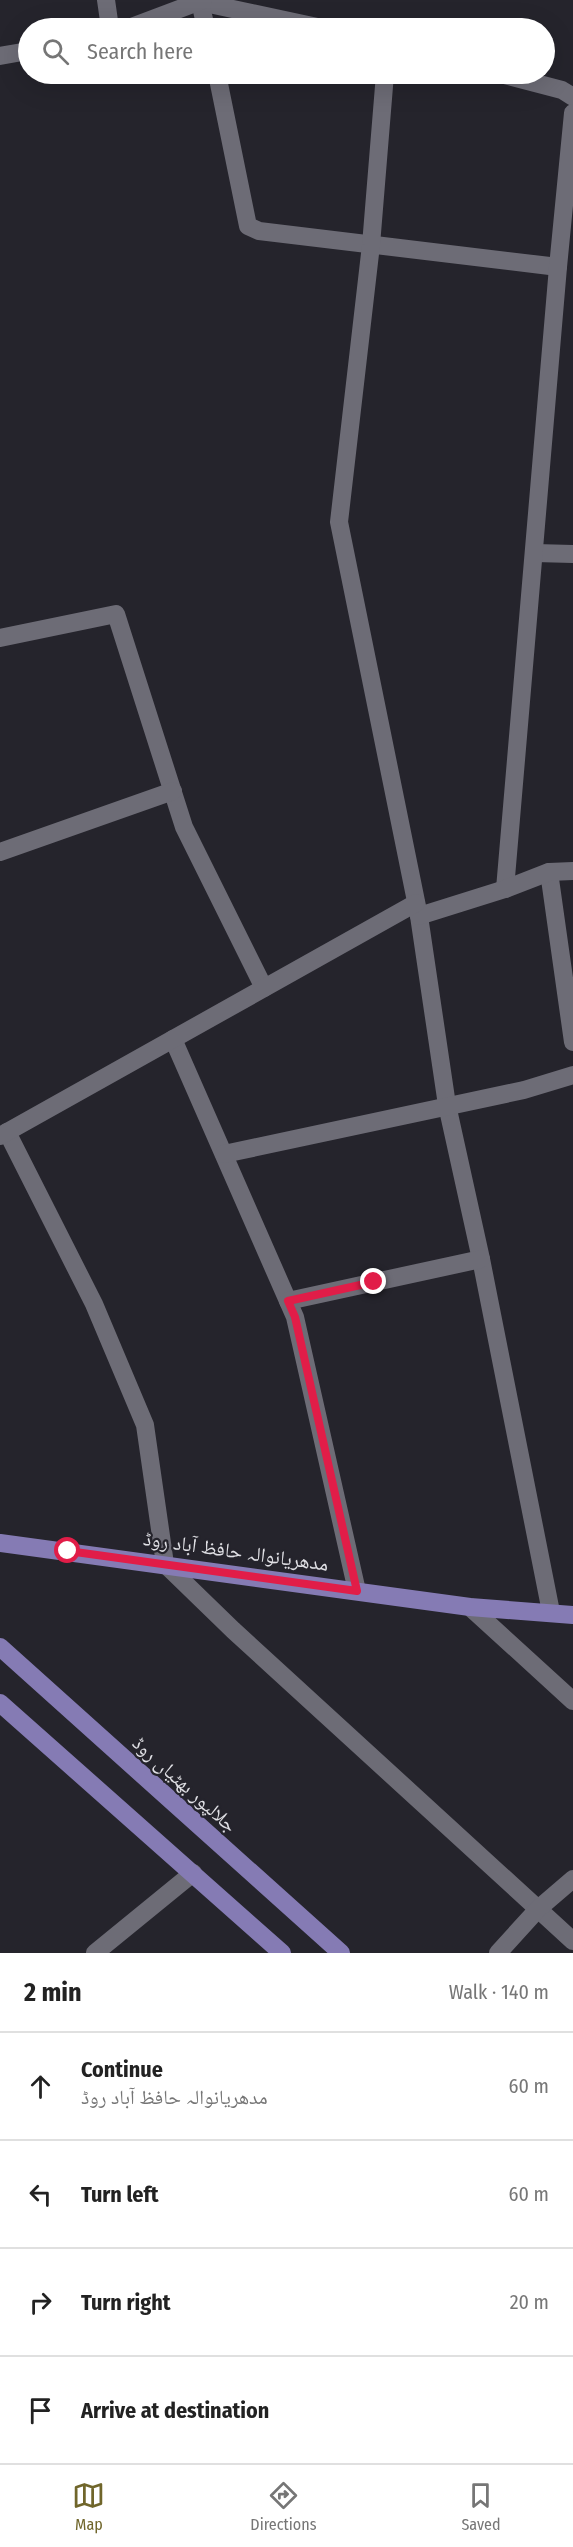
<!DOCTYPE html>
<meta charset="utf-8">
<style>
body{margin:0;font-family:"Fira Sans Condensed","Noto Naskh Arabic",sans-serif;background:#f6f6f6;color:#222}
.stop{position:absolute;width:18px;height:18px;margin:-14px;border:4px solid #e11d48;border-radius:50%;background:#fff}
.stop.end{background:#e11d48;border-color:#fff;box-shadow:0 2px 6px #0008}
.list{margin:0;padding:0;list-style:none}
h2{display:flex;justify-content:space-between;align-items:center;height:78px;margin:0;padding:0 24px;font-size:26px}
h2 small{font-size:20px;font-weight:400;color:#767676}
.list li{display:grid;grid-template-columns:39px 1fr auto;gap:18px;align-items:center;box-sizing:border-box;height:108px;padding:0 24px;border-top:2px solid #e0e0e0}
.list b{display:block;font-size:22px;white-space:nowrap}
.list p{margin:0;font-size:20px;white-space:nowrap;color:#767676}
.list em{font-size:20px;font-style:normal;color:#767676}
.icon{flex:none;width:33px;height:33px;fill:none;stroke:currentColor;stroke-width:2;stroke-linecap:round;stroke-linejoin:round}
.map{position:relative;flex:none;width:573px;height:1953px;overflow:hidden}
.search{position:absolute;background:#fff;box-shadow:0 6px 24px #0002;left:18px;right:18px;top:18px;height:66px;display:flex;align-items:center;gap:15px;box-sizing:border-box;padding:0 21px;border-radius:33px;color:#767676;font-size:22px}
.sheet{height:510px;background:#fff}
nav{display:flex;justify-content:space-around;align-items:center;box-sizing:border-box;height:84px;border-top:2px solid #e0e0e0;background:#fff;font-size:16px;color:#767676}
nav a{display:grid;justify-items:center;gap:3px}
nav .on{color:#70662b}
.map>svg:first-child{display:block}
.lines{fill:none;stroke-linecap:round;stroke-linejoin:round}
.minor{stroke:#6d6c76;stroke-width:18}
.primary{stroke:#857bb4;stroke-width:18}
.route{stroke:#e11d48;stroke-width:8}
.labels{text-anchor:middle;stroke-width:4.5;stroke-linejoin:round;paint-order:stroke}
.street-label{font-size:20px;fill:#e0e0e5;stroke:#25242c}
</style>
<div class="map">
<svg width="573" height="1953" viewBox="0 0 573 1953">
<rect width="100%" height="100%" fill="#25242c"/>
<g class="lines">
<g class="minor">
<polyline points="106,0 110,28"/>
<polyline points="200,2 322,28"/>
<polyline points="200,2 206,28"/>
<polyline points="129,28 203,0"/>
<polyline points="0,56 28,51"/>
<polyline points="217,74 248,226 259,231 558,267"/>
<polyline points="385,74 371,245 339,522 419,916 447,1105 481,1259 551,1612"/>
<polyline points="501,74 562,90 573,97"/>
<polyline points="535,553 573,554"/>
<polyline points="0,638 116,614 184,827 264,988"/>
<polyline points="0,852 173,791"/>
<polyline points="549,872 573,1042"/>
<polyline points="505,889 558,267 573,113"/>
<polyline points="419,916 505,889 549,872 573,871"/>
<polyline points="173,1039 295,1317 357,1591"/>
<polyline points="7,1132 94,1304 145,1425 165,1564 233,1630 573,1941"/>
<polyline points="0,1136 416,903"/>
<polyline points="224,1154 524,1090 573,1075"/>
<polyline points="288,1301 481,1259"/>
<polyline points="470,1607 573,1701"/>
<polyline points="95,1953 193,1873"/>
<polyline points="498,1953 538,1909 573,1879"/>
</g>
<g class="primary">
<polyline points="0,1543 470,1607 573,1615"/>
<polyline points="0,1647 341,1953"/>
<polyline points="0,1703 282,1953"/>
</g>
</g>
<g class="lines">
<polyline class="route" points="68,1551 357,1591 295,1317 288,1301 374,1282"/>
</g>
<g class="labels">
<g class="street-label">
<text transform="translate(236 1551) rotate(8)" y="7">مدھریانوالہ حافظ آباد روڈ</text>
<text transform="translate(185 1784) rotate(42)" y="7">جلالپور بھٹیاں روڈ</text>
</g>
</g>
</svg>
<div class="stop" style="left:68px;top:1551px"></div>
<div class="stop end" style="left:374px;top:1282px"></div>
<div class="search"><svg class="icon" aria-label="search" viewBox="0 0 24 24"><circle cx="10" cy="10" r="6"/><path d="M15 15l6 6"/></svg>Search here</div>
</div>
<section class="sheet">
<h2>2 min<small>Walk · 140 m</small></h2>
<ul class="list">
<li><svg class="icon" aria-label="ahead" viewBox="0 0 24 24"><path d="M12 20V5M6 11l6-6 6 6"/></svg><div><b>Continue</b><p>مدھریانوالہ حافظ آباد روڈ</p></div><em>60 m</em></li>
<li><svg class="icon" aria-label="left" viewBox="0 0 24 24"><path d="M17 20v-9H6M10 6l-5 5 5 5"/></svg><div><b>Turn left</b></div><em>60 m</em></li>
<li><svg class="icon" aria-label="right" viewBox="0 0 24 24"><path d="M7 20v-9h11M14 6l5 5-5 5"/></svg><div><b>Turn right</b></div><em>20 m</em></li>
<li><svg class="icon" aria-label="arrive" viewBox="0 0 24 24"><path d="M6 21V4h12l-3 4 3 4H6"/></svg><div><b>Arrive at destination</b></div></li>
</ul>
</section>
<nav>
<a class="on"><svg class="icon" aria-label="map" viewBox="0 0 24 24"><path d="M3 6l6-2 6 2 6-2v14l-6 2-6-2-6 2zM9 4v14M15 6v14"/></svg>Map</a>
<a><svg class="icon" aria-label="directions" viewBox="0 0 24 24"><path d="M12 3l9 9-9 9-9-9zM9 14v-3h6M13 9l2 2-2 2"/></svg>Directions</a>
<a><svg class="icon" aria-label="saved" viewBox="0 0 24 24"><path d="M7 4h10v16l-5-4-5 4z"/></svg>Saved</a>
</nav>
